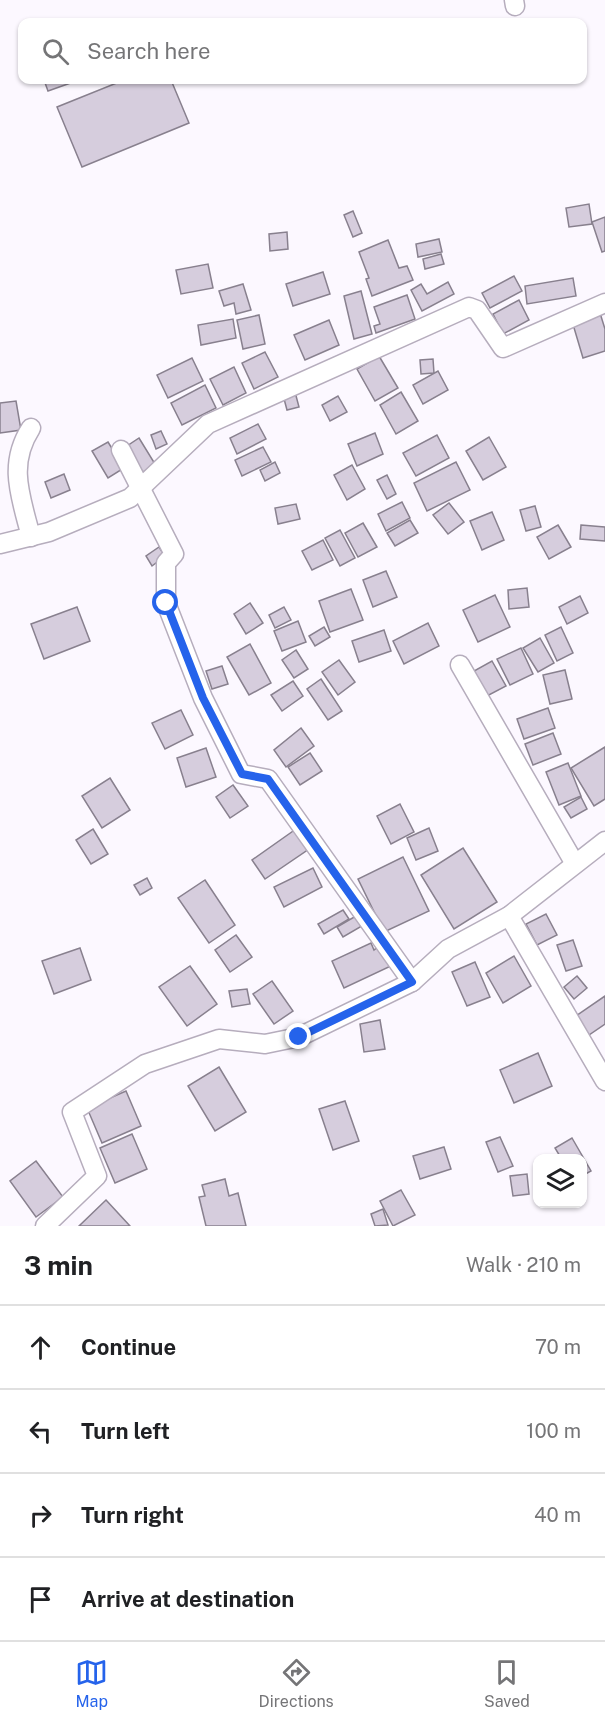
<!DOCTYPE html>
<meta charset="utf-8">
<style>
body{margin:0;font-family:"Public Sans",sans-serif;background:#f2f2f2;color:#202124}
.controls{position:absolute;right:18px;bottom:18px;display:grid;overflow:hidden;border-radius:12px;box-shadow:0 2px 4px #0004}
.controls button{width:54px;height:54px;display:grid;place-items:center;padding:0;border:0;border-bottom:2px solid #e0e0e0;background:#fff;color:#202124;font:30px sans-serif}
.stop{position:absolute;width:18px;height:18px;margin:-14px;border:4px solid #2563eb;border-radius:50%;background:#fff}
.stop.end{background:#2563eb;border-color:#fff;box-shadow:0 2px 6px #0008}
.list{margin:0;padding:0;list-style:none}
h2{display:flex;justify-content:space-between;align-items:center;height:78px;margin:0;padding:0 24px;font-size:26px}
h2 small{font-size:20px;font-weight:400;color:#757577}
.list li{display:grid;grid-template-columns:39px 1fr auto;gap:18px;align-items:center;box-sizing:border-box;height:84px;padding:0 24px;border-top:2px solid #e0e0e0}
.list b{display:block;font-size:22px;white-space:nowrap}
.list em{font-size:20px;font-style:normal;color:#757577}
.icon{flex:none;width:33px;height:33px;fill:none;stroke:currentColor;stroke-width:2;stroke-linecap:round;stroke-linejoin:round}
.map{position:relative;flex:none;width:605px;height:1226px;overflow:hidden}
.search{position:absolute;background:#fff;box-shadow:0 2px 4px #0004;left:18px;right:18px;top:18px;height:66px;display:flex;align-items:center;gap:15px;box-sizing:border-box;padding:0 21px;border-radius:12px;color:#757577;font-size:22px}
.sheet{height:414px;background:#fff}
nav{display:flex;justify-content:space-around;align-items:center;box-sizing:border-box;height:84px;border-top:2px solid #e0e0e0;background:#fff;font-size:16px;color:#757577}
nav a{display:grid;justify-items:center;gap:3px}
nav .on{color:#2563eb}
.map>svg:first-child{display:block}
.building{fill:#d6cddd;stroke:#88808e;stroke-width:1.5}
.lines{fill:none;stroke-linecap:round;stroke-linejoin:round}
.minor-casing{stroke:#b6adbd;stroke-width:21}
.minor{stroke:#fff;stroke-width:18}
.route{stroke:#2563eb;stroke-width:8}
</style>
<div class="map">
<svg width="605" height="1226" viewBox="0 0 605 1226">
<rect width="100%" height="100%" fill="#fcf8ff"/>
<g class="building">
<polygon points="44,80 79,80 48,91"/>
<polygon points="124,80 171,80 189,123 82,167 57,107"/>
<polygon points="589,204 592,224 569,227 566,208"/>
<polygon points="353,211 362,233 353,237 344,215"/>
<polygon points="605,217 605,251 602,252 592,222"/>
<polygon points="287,232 288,249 270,251 269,234"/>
<polygon points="439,239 442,252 418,257 416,244"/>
<polygon points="388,240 399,268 407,266 413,280 372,296 366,279 369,278 359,252"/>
<polygon points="441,254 444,264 425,269 423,259"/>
<polygon points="208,264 213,288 181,294 176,270"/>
<polygon points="323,272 330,294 293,306 286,284"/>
<polygon points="514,276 522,291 490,308 482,293"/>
<polygon points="573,278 576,296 527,304 525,286"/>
<polygon points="448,282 454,294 422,311 411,290 421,284 427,294"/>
<polygon points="243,284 251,310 236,314 234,303 224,306 219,291"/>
<polygon points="361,291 372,334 354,339 344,296"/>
<polygon points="407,295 415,319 376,333 374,326 380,324 374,307"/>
<polygon points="519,300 529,320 503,334 493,314"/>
<polygon points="600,313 605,329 605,351 583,358 572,321"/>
<polygon points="259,315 265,344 243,349 237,320"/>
<polygon points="233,319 236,338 201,345 198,325"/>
<polygon points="329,320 339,345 305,360 294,335"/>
<polygon points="265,352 278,377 254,389 242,363"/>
<polygon points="379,356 398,388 375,401 357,369"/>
<polygon points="192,358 203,381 168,398 157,375"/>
<polygon points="433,359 434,373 421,374 420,360"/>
<polygon points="234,367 246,393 223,405 210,379"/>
<polygon points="438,371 448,390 423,404 413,385"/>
<polygon points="205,385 216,408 182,425 171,403"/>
<polygon points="295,392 299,407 287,410 283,395"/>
<polygon points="401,392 418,421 396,434 380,405"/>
<polygon points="338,396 347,412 330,421 322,405"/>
<polygon points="16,401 21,430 0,433 0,403"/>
<polygon points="258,424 266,439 237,454 230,438"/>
<polygon points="161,431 167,444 156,449 151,435"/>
<polygon points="375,433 383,454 357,466 348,444"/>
<polygon points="437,435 449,458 416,476 403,453"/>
<polygon points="489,437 506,467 483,480 466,451"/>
<polygon points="139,438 155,464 140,474 124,448"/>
<polygon points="108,442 124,468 108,478 92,451"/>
<polygon points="263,447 271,462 242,476 235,460"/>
<polygon points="275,462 280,473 265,481 260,470"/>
<polygon points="456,462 470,490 427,511 414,483"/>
<polygon points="352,465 365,489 347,500 334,475"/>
<polygon points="64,474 70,490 51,498 45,482"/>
<polygon points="387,475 396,494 387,499 377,480"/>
<polygon points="402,502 410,518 386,531 378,514"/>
<polygon points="449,503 464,522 448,534 433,515"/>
<polygon points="296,504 300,519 278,524 275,508"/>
<polygon points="535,506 541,527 526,531 520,510"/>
<polygon points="492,512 504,540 482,550 470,521"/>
<polygon points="410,520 418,533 395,546 387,533"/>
<polygon points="363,523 377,547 358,557 345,533"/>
<polygon points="558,525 571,547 549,559 537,537"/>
<polygon points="581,525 605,527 605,541 580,539"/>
<polygon points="340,530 355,558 340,566 325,538"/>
<polygon points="323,540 333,560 312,570 302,551"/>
<polygon points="159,547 165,556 152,566 146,556"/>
<polygon points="386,571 397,597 373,607 363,580"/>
<polygon points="527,588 529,607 509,609 508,590"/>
<polygon points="351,589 363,620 330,632 319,601"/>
<polygon points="495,595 510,627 478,642 463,610"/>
<polygon points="580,596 588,613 567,624 559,607"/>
<polygon points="250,603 263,623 246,634 234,614"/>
<polygon points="77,607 90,641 44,659 31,624"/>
<polygon points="284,607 291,620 275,628 269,615"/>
<polygon points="298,621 306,642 282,651 274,631"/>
<polygon points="428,623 439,646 404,664 393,641"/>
<polygon points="324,627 330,637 315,646 309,636"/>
<polygon points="561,627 573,653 557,661 545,635"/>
<polygon points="384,630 391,651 359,662 352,641"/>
<polygon points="540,638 554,663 538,672 523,648"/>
<polygon points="250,644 271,683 249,695 227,657"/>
<polygon points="521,648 533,674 510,685 497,659"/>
<polygon points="296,650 308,669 294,678 282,660"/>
<polygon points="339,660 355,682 338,695 322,672"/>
<polygon points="492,661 506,686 487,696 474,671"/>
<polygon points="222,666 228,684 212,689 206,671"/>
<polygon points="565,670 572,699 550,704 543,675"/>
<polygon points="321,679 342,711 328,720 307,689"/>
<polygon points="293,681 303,696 282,711 271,695"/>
<polygon points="548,708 555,728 524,739 517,719"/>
<polygon points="181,710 193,735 165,749 152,723"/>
<polygon points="301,728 314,746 286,767 274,750"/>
<polygon points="553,733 561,754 533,765 525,744"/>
<polygon points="605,747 605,799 594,806 571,768"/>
<polygon points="206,748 216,777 186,787 177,758"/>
<polygon points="310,753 322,771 300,785 288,767"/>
<polygon points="568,763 581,796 559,805 546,772"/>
<polygon points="110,778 130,810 102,828 82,796"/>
<polygon points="233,785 248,806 230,818 216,797"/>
<polygon points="581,797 587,809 571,818 564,807"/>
<polygon points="400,804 414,832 391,844 377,816"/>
<polygon points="429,828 438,851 416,860 407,838"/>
<polygon points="93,829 108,854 91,864 76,840"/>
<polygon points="296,829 309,849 265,879 252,860"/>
<polygon points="463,848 497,902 454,929 421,875"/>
<polygon points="403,857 429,911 384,932 358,879"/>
<polygon points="313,868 322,887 284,907 274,887"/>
<polygon points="147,878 152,888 140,895 134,885"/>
<polygon points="205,880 235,925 209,943 178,898"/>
<polygon points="343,910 349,919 324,934 318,924"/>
<polygon points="361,913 367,923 343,937 337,927"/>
<polygon points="546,914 557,935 537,945 526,924"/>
<polygon points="236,935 252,957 230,972 215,950"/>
<polygon points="573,940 582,966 566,971 557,945"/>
<polygon points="371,943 374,950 379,946 393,965 344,988 332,961"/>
<polygon points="80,948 91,980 54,994 42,961"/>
<polygon points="514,956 531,986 503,1003 486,973"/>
<polygon points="475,962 490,997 467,1006 452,972"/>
<polygon points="190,966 217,1004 187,1026 159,987"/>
<polygon points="577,976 587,988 574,999 564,987"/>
<polygon points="272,981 293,1011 274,1024 253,994"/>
<polygon points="247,989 250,1004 232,1007 229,991"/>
<polygon points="605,996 605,1024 589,1035 576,1016"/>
<polygon points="380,1020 385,1049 364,1052 360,1024"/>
<polygon points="538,1053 552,1086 514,1103 500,1070"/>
<polygon points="219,1067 246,1112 215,1131 188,1086"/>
<polygon points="126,1091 141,1126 102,1143 87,1108"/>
<polygon points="345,1101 359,1141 333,1150 319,1109"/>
<polygon points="132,1134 147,1169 115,1183 100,1148"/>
<polygon points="500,1137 513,1166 498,1172 486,1142"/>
<polygon points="572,1138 591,1171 582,1176 582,1158 561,1158 555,1148"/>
<polygon points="444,1147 451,1169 420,1179 413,1156"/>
<polygon points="36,1161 63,1197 36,1217 10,1181"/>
<polygon points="527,1174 529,1194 513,1196 510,1176"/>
<polygon points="225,1179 229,1196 238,1193 246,1226 206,1226 199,1197 205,1196 202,1185"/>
<polygon points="401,1190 415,1215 393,1226 380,1201"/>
<polygon points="106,1200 130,1226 79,1226"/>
<polygon points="383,1209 388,1225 375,1226 371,1214"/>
</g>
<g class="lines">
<defs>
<g id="minor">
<polyline points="514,0 515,6"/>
<path d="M31,428C7,465 21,497 31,537"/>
<polyline points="0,544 49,532 130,498 208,424 469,307 477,310 503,348 605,303"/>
<polyline points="460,665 575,864"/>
<polyline points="509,916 605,1081"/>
<polyline points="412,982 448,949 509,916 605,841"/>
<polyline points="45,1226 97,1176 72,1112 145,1064 219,1039 265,1044 299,1037 412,982 268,779 241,774 203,698 166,603 166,563 174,554 121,450"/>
</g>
</defs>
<use href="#minor" class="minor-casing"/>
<use href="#minor" class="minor"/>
</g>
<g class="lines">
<polyline class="route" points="166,603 203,698 242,774 268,779 412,982 299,1037"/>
</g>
</svg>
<div class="controls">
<button><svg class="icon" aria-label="layers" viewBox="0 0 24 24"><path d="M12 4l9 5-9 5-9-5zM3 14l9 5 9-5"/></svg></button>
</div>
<div class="stop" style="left:166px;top:603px"></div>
<div class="stop end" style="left:299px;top:1037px"></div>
<div class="search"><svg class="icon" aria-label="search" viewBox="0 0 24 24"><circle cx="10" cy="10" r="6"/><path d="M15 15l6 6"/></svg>Search here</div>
</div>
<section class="sheet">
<h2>3 min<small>Walk · 210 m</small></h2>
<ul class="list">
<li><svg class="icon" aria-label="ahead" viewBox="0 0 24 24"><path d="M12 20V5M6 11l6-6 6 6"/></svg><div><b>Continue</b></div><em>70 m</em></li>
<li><svg class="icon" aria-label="left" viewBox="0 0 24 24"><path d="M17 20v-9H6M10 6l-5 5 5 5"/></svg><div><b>Turn left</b></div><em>100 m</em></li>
<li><svg class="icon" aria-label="right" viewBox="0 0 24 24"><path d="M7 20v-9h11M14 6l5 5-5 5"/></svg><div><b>Turn right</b></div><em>40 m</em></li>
<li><svg class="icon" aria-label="arrive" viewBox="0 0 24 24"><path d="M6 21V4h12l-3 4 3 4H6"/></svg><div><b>Arrive at destination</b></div></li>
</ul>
</section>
<nav>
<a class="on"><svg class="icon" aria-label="map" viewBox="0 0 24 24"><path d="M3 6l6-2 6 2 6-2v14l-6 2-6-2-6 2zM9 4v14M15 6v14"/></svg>Map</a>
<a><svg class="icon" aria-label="directions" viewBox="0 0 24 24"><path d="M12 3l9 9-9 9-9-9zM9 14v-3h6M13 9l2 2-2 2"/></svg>Directions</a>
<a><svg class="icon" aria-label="saved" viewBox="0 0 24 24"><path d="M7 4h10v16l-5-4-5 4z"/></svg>Saved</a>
</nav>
